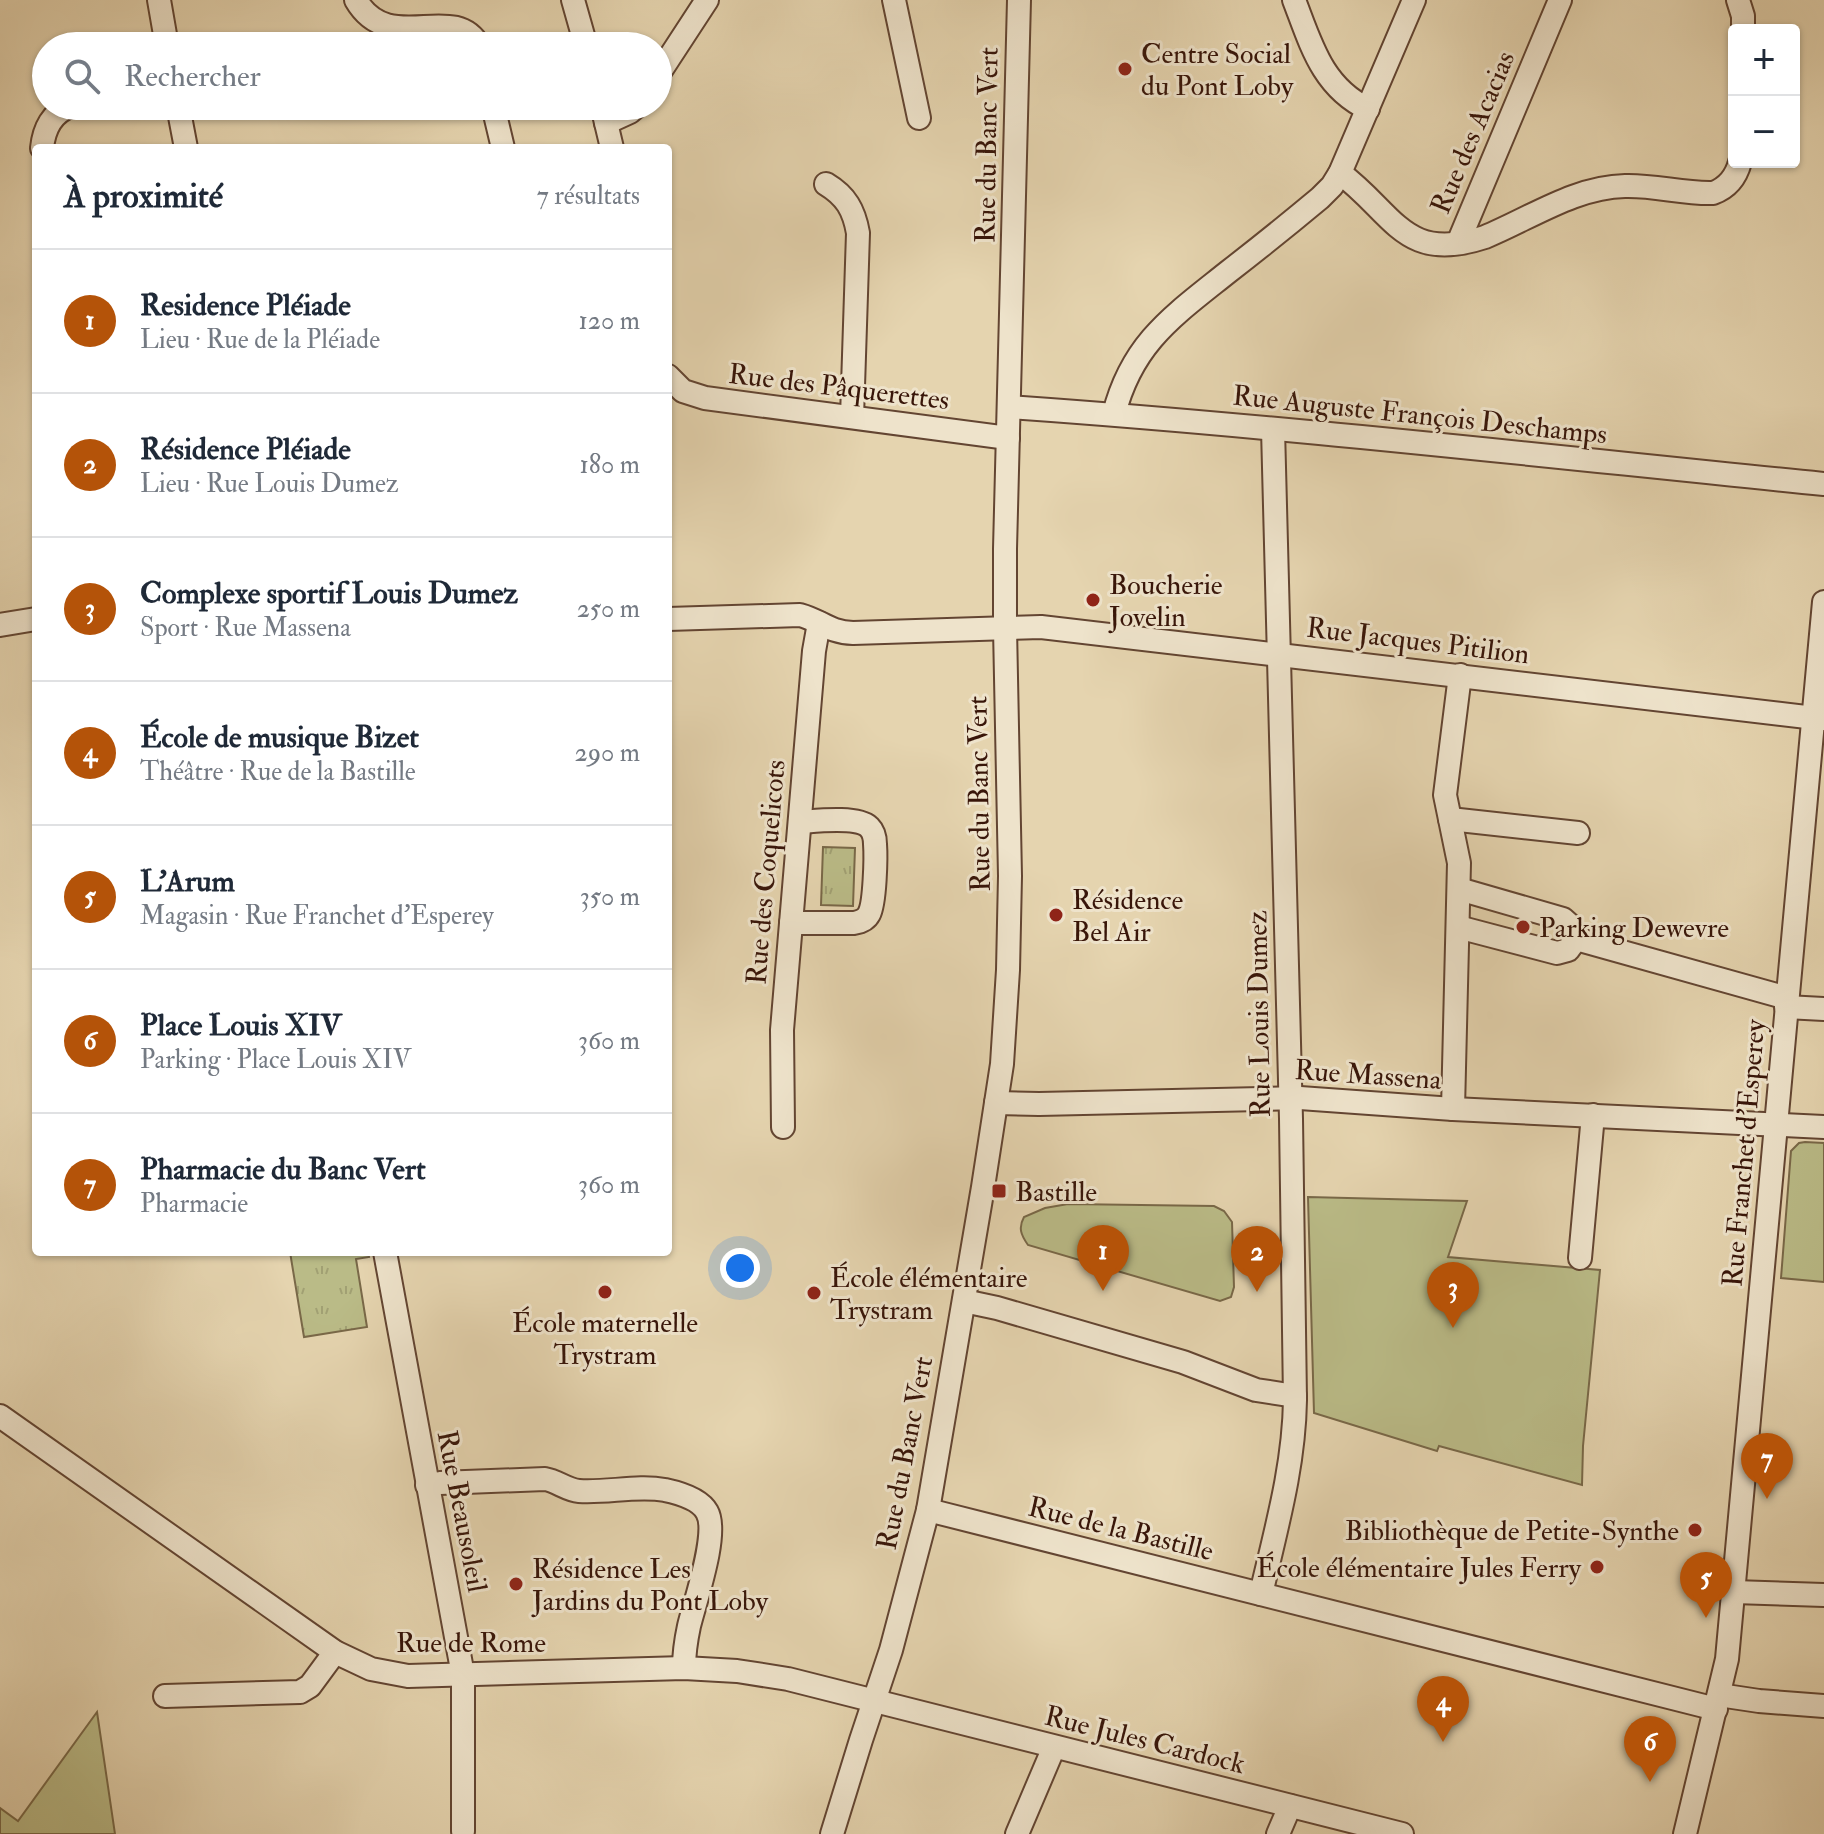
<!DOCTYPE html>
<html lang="fr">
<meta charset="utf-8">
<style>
body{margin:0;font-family:"IM FELL Double Pica",serif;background:#f6f6f7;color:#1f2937}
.controls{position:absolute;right:24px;top:24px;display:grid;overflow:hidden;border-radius:8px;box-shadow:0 2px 6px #0004}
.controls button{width:72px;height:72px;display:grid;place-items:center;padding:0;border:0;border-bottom:2px solid #e0e1e3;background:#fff;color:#1f2937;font:40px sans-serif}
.you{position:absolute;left:740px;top:1268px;width:28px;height:28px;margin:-20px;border:6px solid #fff;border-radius:50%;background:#1a73e8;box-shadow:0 0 0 12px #1a73e833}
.badge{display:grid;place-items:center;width:52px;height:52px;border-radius:50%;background:#b45309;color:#fff;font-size:26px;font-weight:700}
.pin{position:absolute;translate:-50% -66px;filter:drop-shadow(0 2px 4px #0008)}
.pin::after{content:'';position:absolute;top:42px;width:28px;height:24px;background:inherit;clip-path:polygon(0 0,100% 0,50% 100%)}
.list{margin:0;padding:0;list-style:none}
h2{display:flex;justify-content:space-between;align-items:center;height:104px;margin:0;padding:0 32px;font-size:34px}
h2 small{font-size:26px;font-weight:400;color:#747a83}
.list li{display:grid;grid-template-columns:52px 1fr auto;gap:24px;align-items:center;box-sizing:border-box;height:144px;padding:0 32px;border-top:2px solid #e0e1e3}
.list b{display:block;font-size:30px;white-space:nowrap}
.list p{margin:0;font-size:26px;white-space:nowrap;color:#747a83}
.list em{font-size:26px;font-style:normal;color:#747a83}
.icon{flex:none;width:44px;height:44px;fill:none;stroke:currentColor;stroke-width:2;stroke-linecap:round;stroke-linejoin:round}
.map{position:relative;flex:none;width:1824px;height:1834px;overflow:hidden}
.search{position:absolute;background:#fff;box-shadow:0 2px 6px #0004;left:32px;top:32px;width:640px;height:88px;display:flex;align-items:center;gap:20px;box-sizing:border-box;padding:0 28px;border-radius:44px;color:#747a83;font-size:30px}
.panel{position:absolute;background:#fff;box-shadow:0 2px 6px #0004;left:32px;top:144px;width:640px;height:1112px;border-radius:8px}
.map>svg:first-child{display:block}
.grass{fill:#babb87;stroke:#796848;stroke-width:2}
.park{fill:url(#park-tufts);stroke:#796848;stroke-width:2}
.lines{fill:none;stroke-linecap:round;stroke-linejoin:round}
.minor-casing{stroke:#634532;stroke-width:26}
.minor{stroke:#eee3cb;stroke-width:22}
.poi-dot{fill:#8f2418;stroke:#eee3cb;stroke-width:3}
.labels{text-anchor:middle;stroke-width:6;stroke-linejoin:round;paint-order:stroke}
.poi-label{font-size:28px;fill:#381509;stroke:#eee3cb;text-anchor:start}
.street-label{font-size:28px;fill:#381509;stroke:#eee3cb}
</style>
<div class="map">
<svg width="1824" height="1834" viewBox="0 0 1824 1834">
<defs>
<pattern id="park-tufts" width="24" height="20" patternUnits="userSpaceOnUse" patternTransform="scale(2)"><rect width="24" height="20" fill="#babb87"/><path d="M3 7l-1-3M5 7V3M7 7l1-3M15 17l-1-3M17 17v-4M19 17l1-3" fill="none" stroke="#a1a073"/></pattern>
</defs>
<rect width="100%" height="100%" fill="#e5d4af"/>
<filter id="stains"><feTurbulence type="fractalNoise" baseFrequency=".0025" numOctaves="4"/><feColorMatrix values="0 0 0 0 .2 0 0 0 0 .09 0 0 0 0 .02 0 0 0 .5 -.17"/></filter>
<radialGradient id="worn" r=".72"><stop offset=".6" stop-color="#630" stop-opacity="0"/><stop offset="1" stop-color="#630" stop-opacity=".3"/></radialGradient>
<g class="grass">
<polygon points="1805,1142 1824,1143 1824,1282 1781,1278 1791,1151 1799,1143"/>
<polygon points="1308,1197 1467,1201 1448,1257 1600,1270 1583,1446 1582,1485 1439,1446 1437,1451 1314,1413"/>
<path d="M1068,1204L1214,1206L1224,1211L1232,1222L1234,1287L1231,1297L1220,1301L1028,1245C1021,1235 1018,1228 1024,1217L1045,1208Z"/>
<polygon points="97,1712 115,1834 0,1834 0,1808 18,1821"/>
</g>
<g class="park">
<polygon points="823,847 855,848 853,906 821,905"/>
<polygon points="290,1252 368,1252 369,1257 356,1259 367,1327 304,1337"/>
</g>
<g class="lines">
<defs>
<g id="minor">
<polyline points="159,0 167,46"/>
<path d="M356,0C389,57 454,0 479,46"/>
<polyline points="573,0 586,46"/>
<polyline points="894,0 919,118"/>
<path d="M1294,0C1311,44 1322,87 1368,109"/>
<polyline points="1738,0 1743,16 1743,30"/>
<polyline points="658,75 707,0"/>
<polyline points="178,106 186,148"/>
<polyline points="493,106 503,148"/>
<polyline points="602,106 612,148"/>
<polyline points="606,123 630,112 637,106"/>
<path d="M42,148C44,129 52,112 71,106"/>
<path d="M1340,173C1395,214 1404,264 1485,237C1531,218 1575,187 1625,186C1655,185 1683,194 1713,193C1727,188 1736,177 1740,162"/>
<path d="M826,184C846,196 854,210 858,233L852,417"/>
<polyline points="1458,243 1560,0"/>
<polyline points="668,376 683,391 705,398 1008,438"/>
<path d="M1009,407C1281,426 1553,457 1824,484"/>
<path d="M1114,414C1132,343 1173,316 1228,272C1259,248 1290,223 1320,198L1332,186L1340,173L1414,0"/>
<path d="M668,619L800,615C822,621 828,632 853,633L1041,627L1824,719"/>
<polyline points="0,625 36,619"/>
<polyline points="1450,819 1578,833"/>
<path d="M791,923H854C860,922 866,920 869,914C875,903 876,857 875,844C875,838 873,831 869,827C857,816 816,821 800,822"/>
<polyline points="1458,927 1557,953 1568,950 1576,939 1572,927 1563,919 1459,889"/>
<polyline points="1576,939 1787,998"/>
<polyline points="1786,1007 1824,1009"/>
<polyline points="996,1103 1039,1104 1300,1098 1453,1109 1824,1127"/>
<polyline points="1453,1109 1459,863 1445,795 1460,675"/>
<polyline points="783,1127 782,1030 814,651 819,623"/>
<polyline points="385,1252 463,1675 463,1831"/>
<polyline points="1580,1258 1593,1115"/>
<polyline points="964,1301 997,1308 1183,1362 1256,1390 1295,1396"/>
<polyline points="0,1416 335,1652 371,1669 408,1676 684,1668 737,1671 788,1679 1402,1834"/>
<path d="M427,1485L440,1483L545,1479C557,1481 567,1490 579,1491C607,1493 637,1485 665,1490C679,1493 700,1499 707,1512C719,1533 695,1601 689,1626C686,1640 684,1654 684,1668"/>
<polyline points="928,1510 1716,1709"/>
<polyline points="1734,1592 1824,1595"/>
<path d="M1261,1594C1276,1529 1294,1467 1295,1400L1291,1119L1273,429"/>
<polyline points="1719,1695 1759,1701 1824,1706"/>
<polyline points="165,1696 300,1692 310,1686 335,1652"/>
<polyline points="832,1834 861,1740 891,1650 928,1510 983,1187 1002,1064 1008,970 1010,876 1005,628 1005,549 1019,0"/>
<polyline points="1017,1834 1054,1747"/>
<polyline points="1278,1834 1290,1806"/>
<polyline points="1685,1834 1727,1659 1824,602"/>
</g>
</defs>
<use href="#minor" class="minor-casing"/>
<use href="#minor" class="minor"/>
</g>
<g class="poi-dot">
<circle cx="1125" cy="69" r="8"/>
<circle cx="1093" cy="600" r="8"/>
<circle cx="1056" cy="915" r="8"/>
<circle cx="1523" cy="927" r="8"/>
<rect x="991" y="1183" width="16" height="16" rx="4"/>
<circle cx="605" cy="1292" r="8"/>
<circle cx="814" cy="1293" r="8"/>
<circle cx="1695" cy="1530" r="8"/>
<circle cx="1597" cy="1567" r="8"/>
<circle cx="516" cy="1584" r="8"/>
</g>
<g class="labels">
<g class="poi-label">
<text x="1141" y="63">Centre Social<tspan x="1141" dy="32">du Pont Loby</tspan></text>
<text x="1109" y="594">Boucherie<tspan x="1109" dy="32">Jovelin</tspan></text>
<text x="1072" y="909">Résidence<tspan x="1072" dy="32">Bel Air</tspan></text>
<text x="1539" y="937">Parking Dewevre</text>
<text x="1015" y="1201">Bastille</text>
<text x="830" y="1287">École élémentaire<tspan x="830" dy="32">Trystram</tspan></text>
<text x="605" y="1332" text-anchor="middle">École maternelle<tspan x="605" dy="32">Trystram</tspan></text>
<text x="1679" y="1540" text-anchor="end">Bibliothèque de Petite-Synthe</text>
<text x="1581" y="1577" text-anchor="end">École élémentaire Jules Ferry</text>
<text x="532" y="1578">Résidence Les<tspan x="532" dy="32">Jardins du Pont Loby</tspan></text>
</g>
<g class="street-label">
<text transform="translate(1472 132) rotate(-67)" y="10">Rue des Acacias</text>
<text transform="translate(986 145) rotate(-89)" y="10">Rue du Banc Vert</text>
<text transform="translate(839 386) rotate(7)" y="10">Rue des Pâquerettes</text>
<text transform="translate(1420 414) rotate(6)" y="10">Rue Auguste François Deschamps</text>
<text transform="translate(1418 640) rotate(7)" y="10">Rue Jacques Pitilion</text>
<text transform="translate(978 794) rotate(-91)" y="10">Rue du Banc Vert</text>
<text transform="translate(765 872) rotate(-85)" y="10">Rue des Coquelicots</text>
<text transform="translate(1258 1014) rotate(-91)" y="10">Rue Louis Dumez</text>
<text transform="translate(1368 1074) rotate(4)" y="10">Rue Massena</text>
<text transform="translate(1743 1153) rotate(-85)" y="10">Rue Franchet d'Esperey</text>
<text transform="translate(904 1453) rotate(-79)" y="10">Rue du Banc Vert</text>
<text transform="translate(463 1511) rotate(79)" y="10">Rue Beausoleil</text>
<text transform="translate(1121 1528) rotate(14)" y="10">Rue de la Bastille</text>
<text x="471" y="1652">Rue de Rome</text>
<text transform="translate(1145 1739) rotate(14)" y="10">Rue Jules Cardock</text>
</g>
</g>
<rect width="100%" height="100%" filter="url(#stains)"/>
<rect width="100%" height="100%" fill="url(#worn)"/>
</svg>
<div class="controls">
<button>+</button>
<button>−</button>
</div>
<div class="you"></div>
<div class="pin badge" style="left:1103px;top:1291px">1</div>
<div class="pin badge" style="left:1257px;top:1292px">2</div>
<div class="pin badge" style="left:1453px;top:1328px">3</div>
<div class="pin badge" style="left:1443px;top:1742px">4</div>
<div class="pin badge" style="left:1706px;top:1618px">5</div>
<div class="pin badge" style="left:1650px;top:1782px">6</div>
<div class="pin badge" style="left:1767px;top:1499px">7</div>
<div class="search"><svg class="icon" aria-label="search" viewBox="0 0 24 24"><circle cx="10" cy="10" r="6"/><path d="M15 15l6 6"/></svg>Rechercher</div>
<section class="panel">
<h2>À proximité<small>7 résultats</small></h2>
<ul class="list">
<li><span class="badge">1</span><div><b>Residence Pléiade</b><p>Lieu · Rue de la Pléiade</p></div><em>120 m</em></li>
<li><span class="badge">2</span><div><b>Résidence Pléiade</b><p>Lieu · Rue Louis Dumez</p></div><em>180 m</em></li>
<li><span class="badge">3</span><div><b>Complexe sportif Louis Dumez</b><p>Sport · Rue Massena</p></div><em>250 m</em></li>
<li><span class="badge">4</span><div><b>École de musique Bizet</b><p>Théâtre · Rue de la Bastille</p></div><em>290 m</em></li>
<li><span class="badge">5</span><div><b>L'Arum</b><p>Magasin · Rue Franchet d'Esperey</p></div><em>350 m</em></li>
<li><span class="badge">6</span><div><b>Place Louis XIV</b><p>Parking · Place Louis XIV</p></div><em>360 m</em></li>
<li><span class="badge">7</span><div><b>Pharmacie du Banc Vert</b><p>Pharmacie</p></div><em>360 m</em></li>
</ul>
</section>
</div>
